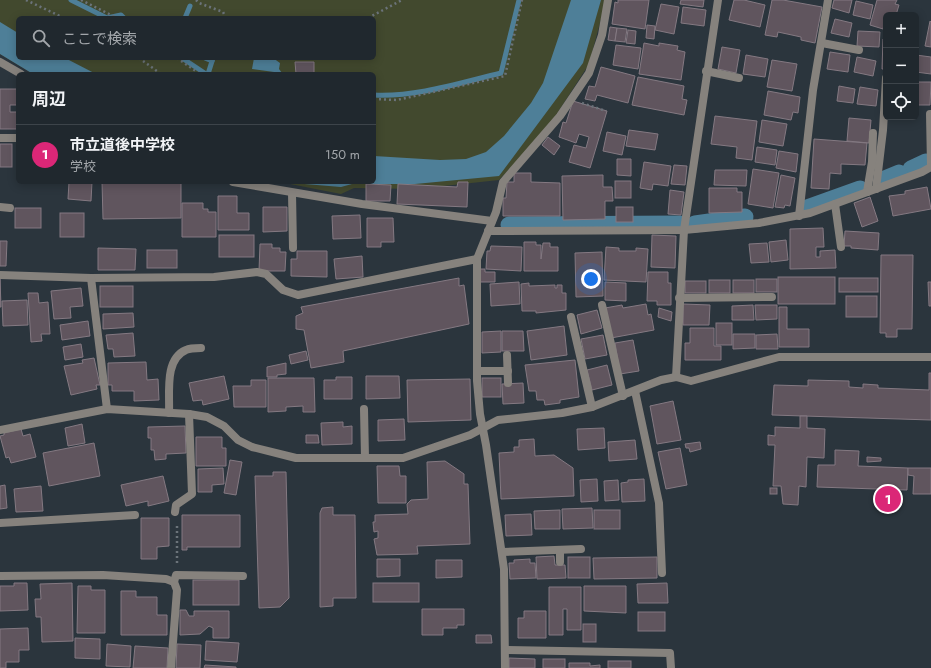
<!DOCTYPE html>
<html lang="ja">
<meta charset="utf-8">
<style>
body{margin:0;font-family:Jost,"Noto Sans JP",sans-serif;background:#283036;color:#f1f3f6}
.controls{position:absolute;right:12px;top:12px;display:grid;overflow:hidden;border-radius:6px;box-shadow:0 2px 10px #0003}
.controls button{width:36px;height:36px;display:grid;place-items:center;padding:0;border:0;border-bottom:1px solid #3d444a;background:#20282e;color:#f1f3f6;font:20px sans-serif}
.you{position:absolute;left:591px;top:279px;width:14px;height:14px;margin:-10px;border:3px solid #fff;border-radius:50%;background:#1a73e8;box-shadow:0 0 0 6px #1a73e833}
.badge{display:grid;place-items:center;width:26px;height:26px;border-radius:50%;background:#db2777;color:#fff;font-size:13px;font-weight:700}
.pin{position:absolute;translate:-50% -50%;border:2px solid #fff;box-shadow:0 1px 4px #0006}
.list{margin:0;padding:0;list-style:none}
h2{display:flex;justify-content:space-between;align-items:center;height:52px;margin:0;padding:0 16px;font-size:17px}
h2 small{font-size:13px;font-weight:400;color:#a2a6aa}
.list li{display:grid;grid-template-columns:26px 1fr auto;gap:12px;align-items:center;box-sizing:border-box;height:60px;padding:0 16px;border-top:1px solid #3d444a}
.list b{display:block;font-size:15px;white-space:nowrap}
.list p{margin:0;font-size:13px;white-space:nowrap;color:#a2a6aa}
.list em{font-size:13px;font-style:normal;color:#a2a6aa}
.icon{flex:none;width:22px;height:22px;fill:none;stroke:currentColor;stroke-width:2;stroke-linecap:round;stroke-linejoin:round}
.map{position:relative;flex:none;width:931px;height:668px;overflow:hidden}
.search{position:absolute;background:#20282e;box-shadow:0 2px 10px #0003;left:16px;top:16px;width:360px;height:44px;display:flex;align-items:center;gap:10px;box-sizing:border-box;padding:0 14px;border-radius:6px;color:#a2a6aa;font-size:15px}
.panel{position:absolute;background:#20282e;box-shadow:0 2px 10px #0003;left:16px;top:72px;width:360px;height:112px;border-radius:6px}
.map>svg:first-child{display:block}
.green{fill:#42492e;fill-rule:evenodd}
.water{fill:#4e7f98}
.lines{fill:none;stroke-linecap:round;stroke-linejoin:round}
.stream{stroke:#4e7f98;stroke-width:5}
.canal{stroke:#4e7f98;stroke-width:17}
.building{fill:#60555e;stroke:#847982}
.path{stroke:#6b737a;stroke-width:2.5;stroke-dasharray:2 3;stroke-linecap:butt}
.street{stroke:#86827d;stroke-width:8}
</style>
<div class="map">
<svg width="931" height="668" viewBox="0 0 931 668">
<rect width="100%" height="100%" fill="#2b353d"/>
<path class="green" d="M0,0H606L589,64L547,129L499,180L416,189L354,188L341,194L280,182H374V74H33L0,54ZM18,18H374V58H18Z"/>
<g class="water">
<polygon points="571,0 601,0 583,63 499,176 415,184 352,184 341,187 280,182 374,182 374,156 440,160 466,159 486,152 504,136 531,103 543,83"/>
<polygon points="0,22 18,33 18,58 65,58 96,74 33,74 0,54"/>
<polygon points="254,58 273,58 280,63 279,69 282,73 276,74 274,72 252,69"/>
</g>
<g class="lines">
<g class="stream">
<polyline points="71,0 107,18 121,15 124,18"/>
<polyline points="185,18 190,6"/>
<polyline points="182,58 206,74"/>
<polyline points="205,58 212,61"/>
<polyline points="208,74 213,58"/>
<path d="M374,95C417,97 459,83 501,73L519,0"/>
</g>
<g class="canal">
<polyline points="911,169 926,162"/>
<polyline points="882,180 899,173"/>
<polyline points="807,208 860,189"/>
<polyline points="695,224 745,217"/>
<polyline points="509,225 680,224"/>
</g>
</g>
<g class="building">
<polygon points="618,0 649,0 645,29 612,24 615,2 618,3"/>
<polygon points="681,0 704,0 703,7 680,4"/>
<polygon points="734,0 744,0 765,5 760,27 729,20"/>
<polygon points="772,0 783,0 822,7 815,43 801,40 801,37 778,32 777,37 765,35"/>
<polygon points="834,0 852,0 849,13 832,8"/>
<polygon points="877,0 897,0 895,4 899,5 896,15 886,15 883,29 870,25"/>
<polygon points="856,1 873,5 870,19 853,15"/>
<polygon points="661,4 679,7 674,34 655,30"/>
<polygon points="683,7 706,10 704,26 681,23"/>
<polygon points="835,19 852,23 849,37 831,33"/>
<polygon points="930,21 931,22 931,47 925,46"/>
<polygon points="647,25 655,26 654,39 646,38"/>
<polygon points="610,27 617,28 615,41 608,40"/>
<polygon points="617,28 627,29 625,42 615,41"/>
<polygon points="628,30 636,31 635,44 626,43"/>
<polygon points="858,31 880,32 879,47 857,46"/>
<polygon points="883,39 886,39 886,69 882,69"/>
<polygon points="644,43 659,46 659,43 678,46 677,50 685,52 681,80 639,74"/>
<polygon points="616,45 641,48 638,69 613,65"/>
<polygon points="722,47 740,50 736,73 718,69"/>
<polygon points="830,52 850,55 848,72 827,69"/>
<polygon points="746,55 768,59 765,77 743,74"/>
<polygon points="916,55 931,57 931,74 916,72"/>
<polygon points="857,57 876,61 873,76 854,72"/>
<polygon points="772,60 797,64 792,91 767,87"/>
<polygon points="295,62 314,62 314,74 296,74"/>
<polygon points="601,67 635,76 628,103 597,95 595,101 585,99 589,86 595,87"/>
<polygon points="638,77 684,86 682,99 687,100 684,115 632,105"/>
<polygon points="916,82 931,82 930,105 916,105"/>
<polygon points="839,86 855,89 853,103 837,101"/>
<polygon points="860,87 878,90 876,106 857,104"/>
<polygon points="0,89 18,89 18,105 10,105 10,112 18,112 18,129 0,129"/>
<polygon points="768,91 800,97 798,113 793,112 791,120 764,115"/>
<polygon points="573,101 607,111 590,168 569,162 574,145 586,148 589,137 579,134 576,143 559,137 563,122 566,123"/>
<polygon points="715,116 757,121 752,160 736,158 737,147 711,144"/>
<polygon points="849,118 871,120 869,143 847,141"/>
<polygon points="762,120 787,124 783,146 759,142"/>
<polygon points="629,130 658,134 655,150 626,146"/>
<polygon points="607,132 626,136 622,155 603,151"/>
<polygon points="548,137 560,146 554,155 542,145"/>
<polygon points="814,139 867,143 865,165 841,164 841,174 830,173 829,189 811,188"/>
<rect x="0" y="144" width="12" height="23"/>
<polygon points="757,147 777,150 775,165 755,162"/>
<rect x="17" y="149" width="1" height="27"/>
<polygon points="779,151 798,154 796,172 776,168"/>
<polygon points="617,159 631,159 631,176 617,175"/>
<polygon points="644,162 671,166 668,186 653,184 652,190 640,188"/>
<polygon points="674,165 687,166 685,185 671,184"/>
<polygon points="753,169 779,173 773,208 748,204"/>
<polygon points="715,170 747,170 746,186 714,185"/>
<polygon points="514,173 531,173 531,182 560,183 560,216 503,216 503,198 506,198 507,182 514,182"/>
<polygon points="603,175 603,187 612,187 613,201 605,201 605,219 563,220 562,176"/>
<polygon points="781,175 795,178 790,206 785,205 784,208 775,207"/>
<rect x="615" y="181" width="16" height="17"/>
<polygon points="69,182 92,182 91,201 68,199"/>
<polygon points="102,182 181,182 181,218 103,219"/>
<polygon points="458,182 468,182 467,207 397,204 398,184 457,187"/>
<polygon points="366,184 391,185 390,201 366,201"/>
<polygon points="927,187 931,209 893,216 889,196 905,194 905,191"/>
<polygon points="709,188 737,188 737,192 742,192 742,212 709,213"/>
<polygon points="670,190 684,192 681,215 668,214"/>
<polygon points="218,196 237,196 237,213 249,213 249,230 218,230"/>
<polygon points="870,197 878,221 862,227 854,203"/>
<polygon points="182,203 203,203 203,209 208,209 208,212 216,212 216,237 182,237"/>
<polygon points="263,207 287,207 287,231 263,232"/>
<rect x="616" y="207" width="17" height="15"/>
<rect x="15" y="208" width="26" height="20"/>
<rect x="60" y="213" width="24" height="24"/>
<polygon points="360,215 361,238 333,239 332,216"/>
<polygon points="367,218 393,218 394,242 381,242 381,247 367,247"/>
<polygon points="823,228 824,247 816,247 816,257 820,257 820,251 835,250 836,268 790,269 790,229"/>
<polygon points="845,231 879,233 878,250 851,248 851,246 844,246"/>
<rect x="219" y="235" width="35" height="22"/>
<polygon points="652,235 676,236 675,268 651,267"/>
<polygon points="786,240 788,260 771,262 769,242"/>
<polygon points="0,241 7,241 6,266 0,266"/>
<polygon points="524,242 536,242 536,245 541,245 541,259 543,243 550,243 550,247 558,247 558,271 524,271"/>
<polygon points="767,243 769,262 751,263 749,244"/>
<polygon points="260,244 272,244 272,248 280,248 280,252 286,252 285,271 259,271"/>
<polygon points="491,246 522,247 521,271 486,269 487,251 490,251"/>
<polygon points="606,247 619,248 619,251 636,251 636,248 648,249 646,282 604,280"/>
<polygon points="98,248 136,249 135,270 98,270"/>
<rect x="147" y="250" width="30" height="18"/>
<polygon points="297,251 327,251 327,277 291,276 291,259 297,259"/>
<polygon points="602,252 603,296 576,297 575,253"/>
<polygon points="881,255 913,255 912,329 897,329 897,337 886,337 886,333 880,333"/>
<polygon points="362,256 363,277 336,279 334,259"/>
<polygon points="480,269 485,269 485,272 495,272 495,282 480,282"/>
<polygon points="648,272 668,272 668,283 671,283 671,305 657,305 657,301 647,301"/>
<rect x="778" y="277" width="57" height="27"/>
<polygon points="459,278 459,286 464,285 469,324 343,351 344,362 311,368 304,330 296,329 296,316 303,313 301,307"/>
<rect x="839" y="278" width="39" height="14"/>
<polygon points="0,279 1,307 0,307"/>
<rect x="756" y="279" width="21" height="13"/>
<rect x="709" y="280" width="21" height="13"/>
<rect x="733" y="280" width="21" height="13"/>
<rect x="685" y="281" width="21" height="12"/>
<polygon points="519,282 520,304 491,306 490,284"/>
<polygon points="605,282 626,283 626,301 605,300"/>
<polygon points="928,282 931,282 931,306 929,306"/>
<polygon points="529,283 529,286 555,285 555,288 557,288 557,285 562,285 562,293 566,293 566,310 536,313 536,311 522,311 521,284"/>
<rect x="100" y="286" width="33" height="21"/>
<polygon points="81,288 83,306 70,307 71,318 54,319 51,291"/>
<polygon points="28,293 38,293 39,303 48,302 50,334 41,334 42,341 31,342"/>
<rect x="846" y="296" width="31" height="21"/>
<polygon points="27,300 28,325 3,326 2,301"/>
<polygon points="646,304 648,315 651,314 654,330 611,338 605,308 622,305 623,308"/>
<polygon points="683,304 710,305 709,325 683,325"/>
<polygon points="753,305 754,320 732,320 732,306"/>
<polygon points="755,305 777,305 777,319 756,320"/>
<polygon points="779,307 787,307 787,329 809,329 809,347 779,347"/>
<polygon points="659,308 672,312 671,321 658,317"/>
<polygon points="597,310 602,328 581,334 577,315"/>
<polygon points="133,313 134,327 103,329 103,314"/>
<polygon points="88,321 90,336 62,340 60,325"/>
<rect x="716" y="323" width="16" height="22"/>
<polygon points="564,326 567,355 531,360 527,331"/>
<polygon points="690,328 714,328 714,346 721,346 721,360 685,360 685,343 690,343"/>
<polygon points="501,331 501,352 482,353 482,332"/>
<polygon points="502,331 523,331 524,351 502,351"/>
<polygon points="133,333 135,356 114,357 113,349 108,349 106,335"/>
<polygon points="733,334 755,334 755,348 733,349"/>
<polygon points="777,334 778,349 756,349 756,335"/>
<polygon points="603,335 607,355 585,359 581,339"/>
<polygon points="633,340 639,371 620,374 615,343"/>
<polygon points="81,344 83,357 65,360 63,347"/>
<polygon points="306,351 308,360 291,364 289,355"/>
<polygon points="94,358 100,385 96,385 97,389 71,395 64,366 83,363 82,360"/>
<polygon points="575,360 579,397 560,400 560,403 545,405 544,400 537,400 536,391 529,391 525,365"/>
<polygon points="146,362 147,380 158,379 159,400 134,401 134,391 112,391 112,385 108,385 108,363"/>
<polygon points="286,363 286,374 277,375 277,377 267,377 267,367"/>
<polygon points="607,365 612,385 592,390 587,370"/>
<polygon points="929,373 931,373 931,420 772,415 774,385 808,386 808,380 849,381 849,387 863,388 863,384 878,385 878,388 929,390"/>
<polygon points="224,376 229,399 203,405 202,400 193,401 189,383"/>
<polygon points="366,376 399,376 400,398 366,399"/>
<polygon points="336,377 352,377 352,399 324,399 324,380 336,380"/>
<polygon points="268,378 314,378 315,412 303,412 303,406 286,407 286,411 268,412"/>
<rect x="482" y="378" width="19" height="19"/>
<polygon points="470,379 471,420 408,422 407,380"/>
<polygon points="251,380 266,380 266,407 234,407 233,386 251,386"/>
<polygon points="523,383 524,403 503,404 502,384"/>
<polygon points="673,401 681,440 657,444 650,406"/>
<polygon points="800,416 807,416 807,428 825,429 824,458 807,457 806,487 799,486 798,505 783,504 781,486 773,486 775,445 768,445 768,435 775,436 775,427 800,428"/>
<polygon points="404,419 405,440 378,441 378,420"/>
<polygon points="343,422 343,427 352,426 352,444 322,445 321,423"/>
<polygon points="82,424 85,443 68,446 65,428"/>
<polygon points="185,426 186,453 166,454 166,459 155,460 154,450 151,450 151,438 148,438 148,427"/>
<polygon points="604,428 605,448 578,450 577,429"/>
<polygon points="21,429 23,436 30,434 36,457 11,463 9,457 6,458 0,436 4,435 4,433"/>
<polygon points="306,435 318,435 319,443 306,443"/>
<polygon points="196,437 222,437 222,448 226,448 226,466 196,466"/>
<polygon points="534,439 535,456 554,455 573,468 574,496 501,499 499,453 514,452 514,447 519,447 519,440"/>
<polygon points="635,440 637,459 609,461 608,442"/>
<polygon points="700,442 701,449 690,452 689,448 686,448 685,444"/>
<polygon points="94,443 100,476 49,486 43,453"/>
<polygon points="680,448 687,485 666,489 658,452"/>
<polygon points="835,450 859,451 858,466 908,468 907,490 817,487 818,465 835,465"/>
<polygon points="867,457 881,458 881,461 867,462"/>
<polygon points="230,460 242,462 236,495 224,493"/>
<polygon points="445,461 464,474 464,484 468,484 470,544 417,546 418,554 377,555 374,539 378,538 378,531 374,532 373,522 375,522 375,515 408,514 407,504 411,500 428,499 427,462"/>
<polygon points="377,466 399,466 400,476 406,476 406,503 378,503"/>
<polygon points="223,468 224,484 212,485 212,492 198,492 198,469"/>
<polygon points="908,468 931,468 931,494 913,494 914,476 908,475"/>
<polygon points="273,472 286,472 289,598 280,607 259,608 255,476 273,476"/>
<polygon points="163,476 169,501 148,506 148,501 126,506 121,485"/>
<polygon points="597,479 598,501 581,502 580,480"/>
<polygon points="644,479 645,501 622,502 621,483 628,482 628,480"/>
<polygon points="618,480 619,500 605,501 604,481"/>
<polygon points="5,485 7,508 0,509 0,486"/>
<polygon points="41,486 43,511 16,512 14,489"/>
<rect x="770" y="488" width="7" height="6"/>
<polygon points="333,507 333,515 355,515 356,598 333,598 333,606 320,607 320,513 322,508"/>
<polygon points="592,508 593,528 563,529 562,509"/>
<polygon points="560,510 560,529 535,529 534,511"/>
<rect x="594" y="510" width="26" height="19"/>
<polygon points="531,514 532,535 506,536 505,515"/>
<polygon points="182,515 240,515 240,547 187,547 187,550 182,550"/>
<polygon points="141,518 169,518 169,546 157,547 157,559 141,559"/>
<polygon points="554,556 555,565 565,565 566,578 537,579 536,557"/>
<rect x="568" y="557" width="22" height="21"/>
<polygon points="657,557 657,578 594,579 593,558"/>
<polygon points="377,559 400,559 400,576 377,577"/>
<polygon points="530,559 530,563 535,563 536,578 510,579 509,563 514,563 514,560"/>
<polygon points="436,560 462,560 462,577 436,578"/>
<rect x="193" y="580" width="46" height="25"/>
<polygon points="14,583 27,583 28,610 0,611 0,586 14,586"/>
<polygon points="72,583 73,641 42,642 41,617 36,617 35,599 41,599 40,584"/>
<rect x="373" y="583" width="46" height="19"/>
<polygon points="667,583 668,603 638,603 637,584"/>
<polygon points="78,586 91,586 91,590 105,590 105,633 77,633"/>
<polygon points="584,586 626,586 626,613 584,611"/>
<polygon points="549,587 581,587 581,630 567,630 567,609 563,609 563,635 549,635"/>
<polygon points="121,591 136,591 136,597 157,597 157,615 167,615 167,635 121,635"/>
<polygon points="422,609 464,609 464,625 457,625 457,628 443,628 443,635 422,635"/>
<polygon points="180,610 186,610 189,616 194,616 194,611 229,611 229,638 213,638 213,628 209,626 200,634 180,635"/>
<polygon points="524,611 546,611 546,638 518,638 518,618 524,618"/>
<rect x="638" y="612" width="27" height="19"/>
<rect x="583" y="624" width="13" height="18"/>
<polygon points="28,628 29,650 19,650 19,662 6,662 6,668 0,668 0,629"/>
<polygon points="476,635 491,635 492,643 476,643"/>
<polygon points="75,638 100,639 100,659 75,658"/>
<polygon points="206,641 239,643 237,662 205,660"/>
<polygon points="107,644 131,646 130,667 106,666"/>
<polygon points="177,644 201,645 200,668 176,668"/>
<polygon points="135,646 168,648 167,668 133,668"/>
<polygon points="509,658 535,659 535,668 509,668"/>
<rect x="543" y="659" width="22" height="9"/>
<rect x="608" y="661" width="23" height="7"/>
<polygon points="569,663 590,663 590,666 600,665 600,668 569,668"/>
<polygon points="205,665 236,667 236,668 204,668"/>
</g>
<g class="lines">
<g class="path">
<polyline points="26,0 64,18"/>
<polyline points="81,0 117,18"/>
<polyline points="196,0 199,3 223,12 226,18"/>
<polyline points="368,18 402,0"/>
<polyline points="139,58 161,74"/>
<polyline points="177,58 200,74"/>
<polyline points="374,99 397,100 505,76 522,0"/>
<polyline points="582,103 606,111"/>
<polyline points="177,563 177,524"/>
</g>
<g class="street">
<polyline points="822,43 859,50"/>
<polyline points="0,62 21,74"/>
<polyline points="706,71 739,78"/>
<polyline points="930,114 931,166"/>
<polyline points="0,138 18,138"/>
<polyline points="233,182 362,204 492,221"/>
<polyline points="876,189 883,130 886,78"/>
<polyline points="867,192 872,162 873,133"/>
<polyline points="292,193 293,248"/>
<polyline points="835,204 841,247"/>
<polyline points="0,207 10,208"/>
<polyline points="799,216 813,90 828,0"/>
<polyline points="488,231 684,230 759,223 810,213 922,172 931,167"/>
<polyline points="0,275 91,278 214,277 257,272 266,274 283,290 298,295 477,259"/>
<polyline points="91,278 107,409"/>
<polyline points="679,298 772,297"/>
<polyline points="602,305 623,396"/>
<polyline points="571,317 592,407"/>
<polyline points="507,355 508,383"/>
<polyline points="477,371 508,371"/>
<polyline points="676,377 684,230 718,0"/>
<polyline points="635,391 659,503 662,573"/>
<polyline points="364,409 365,458"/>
<path d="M169,413C170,394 164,359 186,350C190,348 197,348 201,348"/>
<polyline points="0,430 107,409 189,414 207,417 224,426 238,440 252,447 296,458 403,458 470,435 498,420 562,413 592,407 661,380 676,377 691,381 779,357 931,357"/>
<polyline points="175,512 176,505 192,494 189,414"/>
<polyline points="0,523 135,515"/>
<polyline points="560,550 560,562"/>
<polyline points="502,552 581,549"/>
<polyline points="0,576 103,575 166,579 174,582 177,590 171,668"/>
<polyline points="174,582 176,575 243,576"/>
<polyline points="506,650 670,653 671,668"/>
<polyline points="505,668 504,569 486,445 480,414 477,381 477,259 496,212 503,182 560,116 589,73 602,35 608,0"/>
</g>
</g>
</svg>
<div class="controls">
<button>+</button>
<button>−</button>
<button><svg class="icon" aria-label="locate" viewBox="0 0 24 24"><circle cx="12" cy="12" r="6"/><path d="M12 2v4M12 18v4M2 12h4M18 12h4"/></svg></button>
</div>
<div class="you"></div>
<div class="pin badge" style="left:888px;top:499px">1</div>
<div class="search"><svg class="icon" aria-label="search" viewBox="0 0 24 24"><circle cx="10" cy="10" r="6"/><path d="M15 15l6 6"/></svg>ここで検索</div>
<section class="panel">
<h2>周辺<small></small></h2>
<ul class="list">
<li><span class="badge">1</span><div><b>市立道後中学校</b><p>学校</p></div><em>150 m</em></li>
</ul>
</section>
</div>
